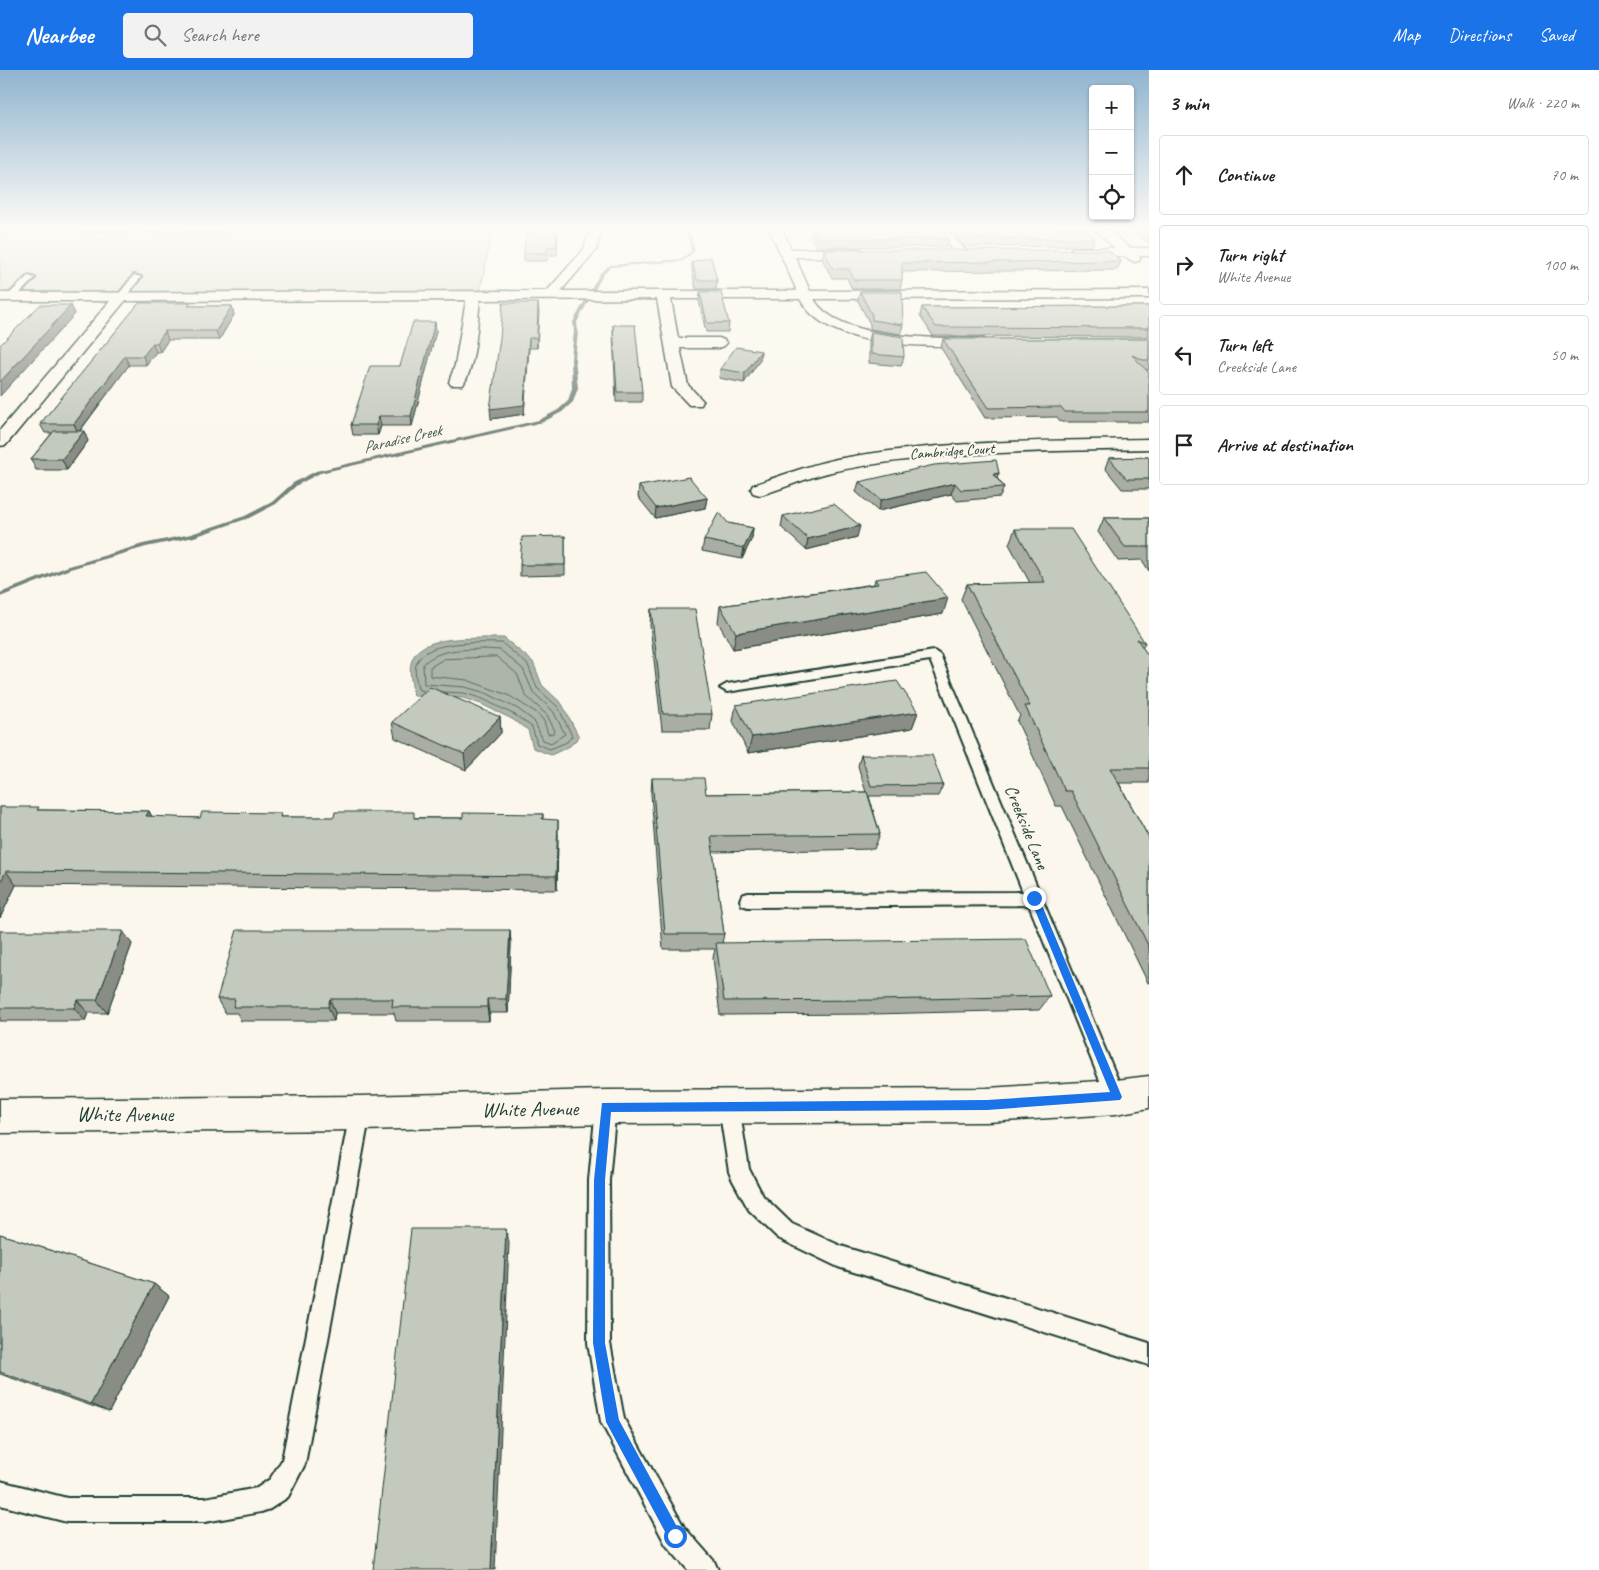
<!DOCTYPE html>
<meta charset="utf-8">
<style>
body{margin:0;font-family:Caveat,sans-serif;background:#f2f2f2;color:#222}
.controls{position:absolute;right:15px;top:15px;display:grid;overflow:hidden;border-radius:5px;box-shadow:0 1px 4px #0004}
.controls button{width:45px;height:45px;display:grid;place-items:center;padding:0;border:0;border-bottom:1px solid #e0e0e0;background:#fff;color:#222;font:25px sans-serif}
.stop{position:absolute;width:15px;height:15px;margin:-11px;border:4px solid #1a73e8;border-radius:50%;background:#fff}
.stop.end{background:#1a73e8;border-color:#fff;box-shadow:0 1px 5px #0008}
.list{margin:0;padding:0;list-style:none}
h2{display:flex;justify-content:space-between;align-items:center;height:65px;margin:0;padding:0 20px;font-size:21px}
h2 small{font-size:16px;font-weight:400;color:#767676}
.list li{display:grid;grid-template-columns:32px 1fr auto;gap:15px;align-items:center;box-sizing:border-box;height:80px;margin:0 10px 10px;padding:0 10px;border:1px solid #e0e0e0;border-radius:5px}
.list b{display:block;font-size:19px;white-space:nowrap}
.list p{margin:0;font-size:16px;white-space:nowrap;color:#767676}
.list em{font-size:16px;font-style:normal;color:#767676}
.icon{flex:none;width:28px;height:28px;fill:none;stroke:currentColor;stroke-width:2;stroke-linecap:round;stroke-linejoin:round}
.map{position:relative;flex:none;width:1149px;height:1500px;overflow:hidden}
header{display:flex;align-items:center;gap:30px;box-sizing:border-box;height:70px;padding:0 25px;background:#1a73e8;color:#fff}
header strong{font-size:24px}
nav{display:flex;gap:28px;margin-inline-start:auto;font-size:18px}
.search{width:350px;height:45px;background:#f2f2f2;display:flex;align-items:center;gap:12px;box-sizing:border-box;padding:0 18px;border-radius:5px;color:#767676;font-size:19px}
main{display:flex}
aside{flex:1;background:#fff}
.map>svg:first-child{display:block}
.green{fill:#dbdcd1;stroke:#7d8c82}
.water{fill:#adb4aa;stroke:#74847b}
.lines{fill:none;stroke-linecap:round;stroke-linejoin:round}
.shore{stroke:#586d63;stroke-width:1}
.stream{fill:#74847b;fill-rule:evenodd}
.lane-casing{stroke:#1f3d34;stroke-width:4}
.street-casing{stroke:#1f3d34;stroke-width:3}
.secondary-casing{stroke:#1f3d34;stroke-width:3}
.lane{fill:#fbf7ec;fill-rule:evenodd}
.street{fill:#fbf7ec;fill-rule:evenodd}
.secondary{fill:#fbf7ec;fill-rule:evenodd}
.wall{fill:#a9ada3;stroke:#1f3d34}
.shaded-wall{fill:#898d85;stroke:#1f3d34}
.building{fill:#c4c9be;stroke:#1f3d34}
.route{fill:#1a73e8}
.labels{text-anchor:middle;stroke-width:4.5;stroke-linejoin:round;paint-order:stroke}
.far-street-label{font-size:15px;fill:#1f3d34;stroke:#fbf7ec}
.far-water-label{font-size:16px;font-style:italic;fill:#425b52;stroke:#fbf7ec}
.street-label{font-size:18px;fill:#1f3d34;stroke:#fbf7ec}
.near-street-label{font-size:21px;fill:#1f3d34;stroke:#fbf7ec}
</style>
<header>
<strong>Nearbee</strong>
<div class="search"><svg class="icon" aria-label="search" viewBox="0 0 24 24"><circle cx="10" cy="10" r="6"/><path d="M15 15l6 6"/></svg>Search here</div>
<nav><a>Map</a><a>Directions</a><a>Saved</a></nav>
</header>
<main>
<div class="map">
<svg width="1149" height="1500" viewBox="0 0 1149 1500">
<rect width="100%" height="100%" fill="#fbf7ec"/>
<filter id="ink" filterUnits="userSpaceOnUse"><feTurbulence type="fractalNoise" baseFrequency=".02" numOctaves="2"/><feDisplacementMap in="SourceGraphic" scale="10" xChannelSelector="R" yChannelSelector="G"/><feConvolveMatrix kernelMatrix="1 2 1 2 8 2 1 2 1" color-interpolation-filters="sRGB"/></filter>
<g filter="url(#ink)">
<polygon class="green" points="0,158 493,158 480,221 0,222"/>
<path class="water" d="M484,568H504L533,592L542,615L562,634L579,667L570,676L551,685L533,678L528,660L512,649L481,634L463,628L414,626C412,614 408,601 412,590C420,566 464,569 484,568Z"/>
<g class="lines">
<g class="shore">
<path d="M484,579L500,580L523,599L533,622L553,641L565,664L551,673L543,670L534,651L518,639L486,623L465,617L424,614L423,594C440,578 462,580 484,579Z"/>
<polygon points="497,587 517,604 526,626 547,645 555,661 554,663 548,664 544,651 537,643 508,625 467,610 430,606 430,597 444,589"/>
<path d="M424,621L418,619C417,611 413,600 417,592C428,569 481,573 502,573L528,595L537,618L558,637L572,666L567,672L550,679L537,674L532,657L515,645L483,629L464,623L443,622"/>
</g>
<polygon class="stream" points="685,158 689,158 695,181 683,191 611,197 603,205 577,252 578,262 575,288 578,318 573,332 562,342 543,352 320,403 297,415 276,434 249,448 194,467 146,477 70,499 0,527 0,523 66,497 143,474 191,464 245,446 272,432 293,413 316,401 539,350 558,340 568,331 572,318 571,288 574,262 573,252 600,203 610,195 682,189 691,181"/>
<defs>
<g id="lane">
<polygon points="80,158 227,158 228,159 225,161 83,160"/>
<polygon points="134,205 141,207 124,229 118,229 118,225"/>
<polygon points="28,206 35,208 14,229 8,229 8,225"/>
<polygon points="934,581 940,585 1125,1027 1123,1033 1116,1036 1109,1033 1029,835 748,837 742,835 740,830 742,825 748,823 1023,822 930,590 727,622 720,618 727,614"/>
<polygon points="606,1028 613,1031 616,1037 609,1110 610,1273 624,1349 684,1457 714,1491 718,1500 688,1500 666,1475 601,1352 588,1273 589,1110 596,1037 599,1031"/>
<polygon points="729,1028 736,1031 739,1037 749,1099 763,1126 792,1154 841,1176 1149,1273 1149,1295 838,1197 778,1168 749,1140 732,1109 729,1102 719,1037 722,1031"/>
<polygon points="360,1034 367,1036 370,1043 305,1394 288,1427 270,1439 261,1442 205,1452 67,1452 0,1435 0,1411 67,1428 205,1428 257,1418 270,1409 282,1390 350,1043 353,1036"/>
</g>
<g id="street">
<path d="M590,158H602L596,180L561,221H797L769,158H781L791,179H860L866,183L860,187H795L810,221L1149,220V228L814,229C837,271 938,268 980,268L985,269L987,272L985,275C973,278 959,277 947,276C903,276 824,274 800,229H671L678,268H719L724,270L727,273L724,276L719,278H680L688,315L703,331L701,335H689L672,317L657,229L480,230C477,254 476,296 463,315H451L449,312L455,295L466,230L125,231L6,375L0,376V360L110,231H0V223L547,221L584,179Z"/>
<polygon points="934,158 946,158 965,180 967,183 965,186 957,186"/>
<polygon points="1093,158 1106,158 1130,178 1149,178 1149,186 1139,186 1140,188 1139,191 1134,192 1124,186 1069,185 1067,182 1073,178 1115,178"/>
<path d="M1149,369V379C1045,382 939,380 836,401C810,406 786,418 760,425L753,423L751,419L753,415C781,406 808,395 837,389C940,370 1045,371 1149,369Z"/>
</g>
<polygon id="secondary" points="1149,1006 1149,1038 1116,1044 987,1052 606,1054 360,1060 0,1063 0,1029 360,1026 606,1020 987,1018 1116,1010"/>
</defs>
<use href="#lane" class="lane-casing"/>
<use href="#street" class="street-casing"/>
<use href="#secondary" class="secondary-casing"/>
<use href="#lane" class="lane"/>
<use href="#street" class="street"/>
<use href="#secondary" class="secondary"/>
</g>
<g class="wall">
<polygon points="558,158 557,185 548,185 547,191 524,191 524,183"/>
<polygon points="812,158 949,169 947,177 816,177 810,166"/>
<polygon points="947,158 1083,158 1095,168 1092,176 965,177"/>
<polygon points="1129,158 1149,158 1149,174"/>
<polygon points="824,180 1121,191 1117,200 902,202 902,210 900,219 852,219 847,208 832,208 822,189"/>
<polygon points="692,192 717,210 716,219 696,219 692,200"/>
<polygon points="700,222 729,253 728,262 706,262 699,231"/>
<polygon points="860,222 903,255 901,264 870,259 870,254 858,231"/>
<polygon points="139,233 191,236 232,236 234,245 219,270 168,270 160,282 156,282 146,295 129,295 80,361 88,371 67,400 36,400 31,389 52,363 45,363 40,354"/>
<polygon points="538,233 537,278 529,278 524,344 491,349"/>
<polygon points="1149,236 1149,267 933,266 920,246 922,237"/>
<polygon points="435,252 436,261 412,356 381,356 378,365 353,365 351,355"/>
<polygon points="613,255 642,322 642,332 616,332 613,264"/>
<polygon points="871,262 904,287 901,296 869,293 869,271"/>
<polygon points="943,269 1149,269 1149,300 1146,300 1149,303 1149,352 1061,352 1057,347 985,348 941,278"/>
<polygon points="760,290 744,313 719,308 720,299"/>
<polygon points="1149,387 1149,419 1122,419 1105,398 1109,388"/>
<polygon points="999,403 997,408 1004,417 1000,427 957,431 951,424 878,441 856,422 859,412"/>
<polygon points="639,416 707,428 705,438 655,448 638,427"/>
<polygon points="783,446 857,467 806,480 781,457"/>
<polygon points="1104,448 1149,448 1149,501 1142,490 1118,491 1098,462"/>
<polygon points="728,453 753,458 752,468 742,489 702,481 704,470"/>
<polygon points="1015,459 1145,573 1142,577 1149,587 1149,713 1119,713 1149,768 1149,913 1148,913 1062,736 1056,736 1017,651 1020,646 961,529 967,514 1030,513 1009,474"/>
<polygon points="565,466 565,505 520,506 520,495"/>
<polygon points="875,509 943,544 733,579 718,552 720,536 874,514"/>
<polygon points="651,539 712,644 710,660 662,660 650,555"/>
<polygon points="736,635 918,642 912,658 748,683 733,651"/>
<polygon points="500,647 501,663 466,700 395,668 392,652"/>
<polygon points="861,685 943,715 938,726 869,726 880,764 874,779 713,782 724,864 722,873 1050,926 1039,940 872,944 720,945 713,888 715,879 663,879 651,724 652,708 706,724 866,722 858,696"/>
<polygon points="0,737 41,740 149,741 152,747 200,748 283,747 463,748 543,744 543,749 558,764 557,820 16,815 0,848"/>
<polygon points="510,860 511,874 508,943 489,943 489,951 396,951 394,943 335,943 334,951 241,951 237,943 225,943 217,929"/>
<polygon points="0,861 132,874 107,943 88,943 85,951 0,951"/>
<polygon points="0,1164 154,1214 169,1226 109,1342 0,1304"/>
</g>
<g class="shaded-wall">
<polygon points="538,233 539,242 537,278 537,268"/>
<polygon points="71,235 75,244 0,326 0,312"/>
<polygon points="232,236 234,245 219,270 216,261"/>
<polygon points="435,252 436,261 412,356 411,346"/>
<polygon points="165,261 168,270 160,282 157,273"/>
<polygon points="529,268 529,278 524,344 491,349 490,339"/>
<polygon points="153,273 156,282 146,295 143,286"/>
<polygon points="761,281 760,290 744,313 745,303"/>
<polygon points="125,286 129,295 78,363 74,354"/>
<polygon points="379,346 381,356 378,365 376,355"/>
<polygon points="84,361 88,371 67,400 62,389"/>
<polygon points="999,403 995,413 993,404"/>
<polygon points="955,413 951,424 878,441 881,430"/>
<polygon points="707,428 705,438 655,448 656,438"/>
<polygon points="860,456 857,467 806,480 808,469"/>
<polygon points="753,458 752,468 742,489 744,478"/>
<polygon points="948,528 943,544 733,579 736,563"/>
<polygon points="918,642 912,658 748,683 752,667"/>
<polygon points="500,647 501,663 466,700 464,684"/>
<polygon points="149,741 156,755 146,746"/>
<polygon points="558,750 558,764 557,820 556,806"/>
<polygon points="6,801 16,815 0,848 0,813"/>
<polygon points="510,860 511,874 508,943 506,929"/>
<polygon points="123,861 132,874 107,943 97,930"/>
<polygon points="330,929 335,943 334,951 328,937"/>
<polygon points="487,929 489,943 489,951 487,937"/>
<polygon points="77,930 88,943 85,951 74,938"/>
<polygon points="506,1159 509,1173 495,1500 491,1500"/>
<polygon points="154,1214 169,1226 109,1342 91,1334"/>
</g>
<g class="building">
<polygon points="532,158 557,158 556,177 547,177 547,183 524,183 526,162 532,162"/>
<polygon points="812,158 940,158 949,169 818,169"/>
<polygon points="956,158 1083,158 1095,168 967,169"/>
<polygon points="1142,158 1149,158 1149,163"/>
<polygon points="824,180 1108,180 1121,191 902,193 902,210 854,210 849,199 833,199"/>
<polygon points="711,187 717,210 697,210 692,192"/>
<polygon points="700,222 721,222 729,253 707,253"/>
<polygon points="860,222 902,222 903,255 872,250 872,245"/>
<polygon points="139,233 191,233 188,236 232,236 216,261 165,261 157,273 153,273 143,286 125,286 74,354 40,354"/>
<polygon points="503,233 538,233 537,268 529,268 524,335 490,339 500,268"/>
<polygon points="40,235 71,235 0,312 0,275"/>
<polygon points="1144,236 1149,236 1149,258 936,257 922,237"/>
<polygon points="413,252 435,252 411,346 379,346 376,355 351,355 370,296 400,296"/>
<polygon points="613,255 635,255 642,322 617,322"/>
<polygon points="871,262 903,267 904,287 871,284"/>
<polygon points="943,269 1149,269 1149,290 1143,290 1132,285 1149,303 1149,342 1065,342 1061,337 988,338"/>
<polygon points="736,277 761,281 745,303 720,299"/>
<polygon points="54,361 84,361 62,389 31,389"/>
<polygon points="1149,387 1149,409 1127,409 1109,388"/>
<polygon points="996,390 999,403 993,404 1004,417 961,420 955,413 881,430 859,412 934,395"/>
<polygon points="689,407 707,428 656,438 639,416"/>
<polygon points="834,434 860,456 808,469 783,446"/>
<polygon points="719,442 728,453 753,458 744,478 704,470"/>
<polygon points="1104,448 1149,448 1149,477 1125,477"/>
<polygon points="1015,459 1071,459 1145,573 1137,569 1149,587 1149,698 1110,698 1149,768 1149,877 1071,721 1065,721 1025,636 1030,636 967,514 1045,512"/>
<polygon points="565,466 565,495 520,495 522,467"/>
<polygon points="926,502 948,528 736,563 720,536 878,514 875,509"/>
<polygon points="651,539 695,539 712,644 663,644"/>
<polygon points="897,611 918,642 752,667 736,635"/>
<polygon points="430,617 500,647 464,684 392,652"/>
<polygon points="861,685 932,685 943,715 871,716"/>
<polygon points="652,708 704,708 706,724 867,722 880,764 711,766 724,864 665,864"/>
<polygon points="0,737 39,737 37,740 149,741 146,746 200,748 202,742 281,743 280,747 334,747 335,742 414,742 414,748 463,748 463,743 543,744 542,749 558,750 556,806 6,801 0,813"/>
<polygon points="237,860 510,860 506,929 487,929 487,937 392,937 393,929 330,929 328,937 233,937 235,929 217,929"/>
<polygon points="0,861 123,861 97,930 77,930 74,938 0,938"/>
<polygon points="1026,869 1050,926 879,930 724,931 716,873"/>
<polygon points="411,1159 506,1159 491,1500 373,1500"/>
<polygon points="0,1164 154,1214 91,1334 0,1302"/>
</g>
</g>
<linearGradient id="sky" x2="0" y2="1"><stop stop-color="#90b4cf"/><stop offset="0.43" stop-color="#fdfbf6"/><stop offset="1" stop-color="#fdfbf6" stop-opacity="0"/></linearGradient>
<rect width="1149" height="368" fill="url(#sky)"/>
<polygon class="route" points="1034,825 1039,828 1122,1027 1120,1030 987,1040 611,1042 605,1110 605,1273 619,1350 682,1466 680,1471 675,1473 670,1471 606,1352 593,1273 594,1110 602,1033 987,1030 1110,1022 1030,828"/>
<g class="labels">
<g class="far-street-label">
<text transform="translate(952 381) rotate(-4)" y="5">Cambridge Court</text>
</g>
<g class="far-water-label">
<text transform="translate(402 368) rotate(-13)" y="6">Paradise Creek</text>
</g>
<g class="street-label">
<text transform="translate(1027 757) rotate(68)" y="6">Creekside Lane</text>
</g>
<g class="near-street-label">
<text transform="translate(530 1039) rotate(-1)" y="7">White Avenue</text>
<text x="125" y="1051">White Avenue</text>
</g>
</g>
</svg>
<div class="controls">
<button>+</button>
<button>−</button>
<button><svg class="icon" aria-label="locate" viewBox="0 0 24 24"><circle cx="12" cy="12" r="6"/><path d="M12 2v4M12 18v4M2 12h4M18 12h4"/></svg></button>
</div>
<div class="stop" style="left:675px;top:1466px"></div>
<div class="stop end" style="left:1034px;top:828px"></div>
</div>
<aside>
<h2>3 min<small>Walk · 220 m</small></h2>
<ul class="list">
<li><svg class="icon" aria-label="ahead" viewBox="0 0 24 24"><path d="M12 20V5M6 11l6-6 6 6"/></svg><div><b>Continue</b></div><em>70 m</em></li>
<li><svg class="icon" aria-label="right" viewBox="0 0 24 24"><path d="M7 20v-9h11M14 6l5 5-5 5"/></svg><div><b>Turn right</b><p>White Avenue</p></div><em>100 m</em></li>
<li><svg class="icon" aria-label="left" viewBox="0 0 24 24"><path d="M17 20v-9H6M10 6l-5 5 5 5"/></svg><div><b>Turn left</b><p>Creekside Lane</p></div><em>50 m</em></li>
<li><svg class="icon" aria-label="arrive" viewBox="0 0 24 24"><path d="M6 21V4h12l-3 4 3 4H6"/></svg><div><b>Arrive at destination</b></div></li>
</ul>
</aside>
</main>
